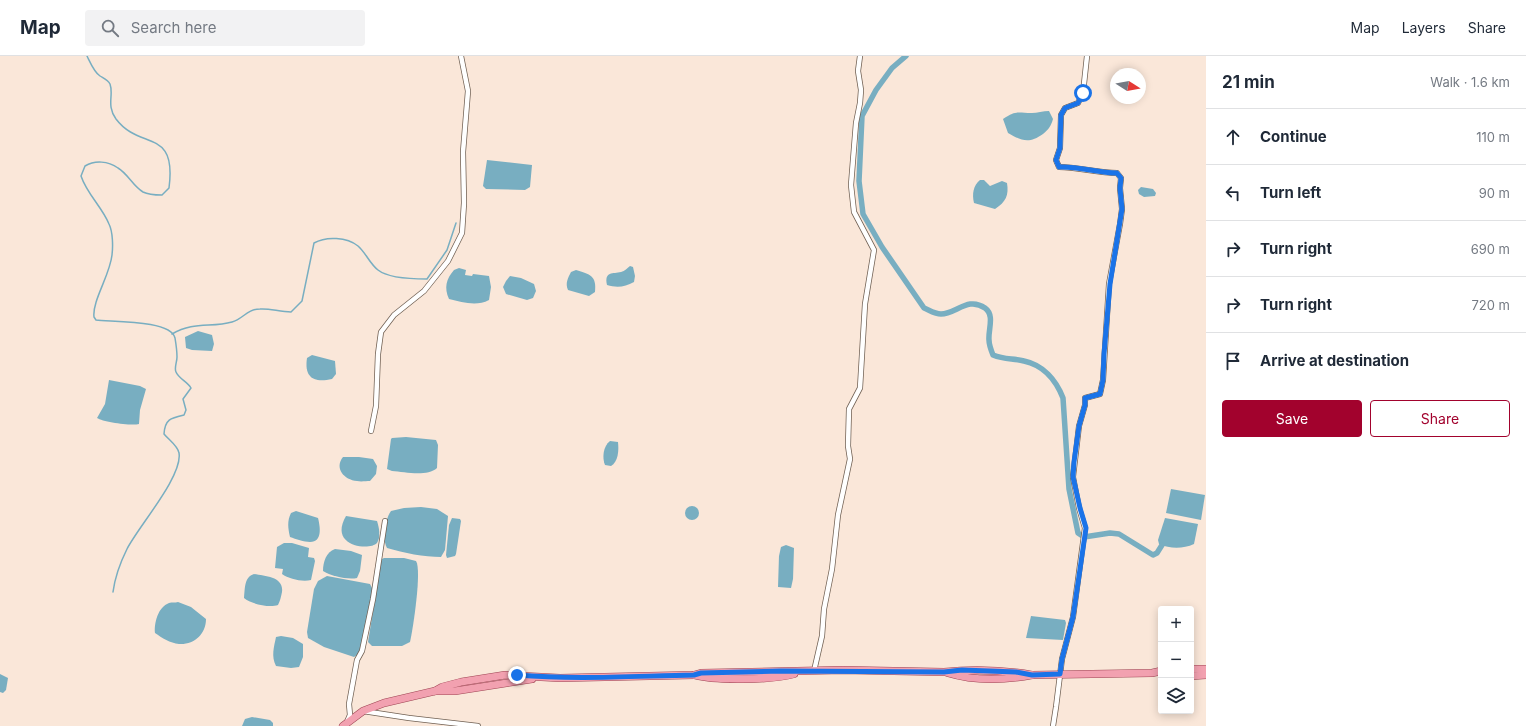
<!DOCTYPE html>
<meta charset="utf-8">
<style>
body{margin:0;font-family:Inter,sans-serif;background:#f2f2f3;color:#1f2937}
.controls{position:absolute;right:12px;bottom:12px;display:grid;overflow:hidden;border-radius:4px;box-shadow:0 2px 10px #0003}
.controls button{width:36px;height:36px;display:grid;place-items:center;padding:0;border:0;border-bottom:1px solid #e0e1e3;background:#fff;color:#1f2937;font:20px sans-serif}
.compass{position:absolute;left:1110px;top:12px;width:36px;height:36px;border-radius:50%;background:#fff;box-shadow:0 2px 10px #0003;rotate:101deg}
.stop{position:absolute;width:12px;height:12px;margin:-9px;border:3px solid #1a73e8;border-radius:50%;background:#fff}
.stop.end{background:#1a73e8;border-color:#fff;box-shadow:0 1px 4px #0008}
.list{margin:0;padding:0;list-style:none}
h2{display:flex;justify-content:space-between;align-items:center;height:52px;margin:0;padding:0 16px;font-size:17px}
h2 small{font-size:13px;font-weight:400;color:#747a83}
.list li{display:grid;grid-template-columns:26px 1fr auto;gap:12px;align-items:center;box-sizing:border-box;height:56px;padding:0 16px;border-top:1px solid #e0e1e3}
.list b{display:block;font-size:15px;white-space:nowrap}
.list em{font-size:13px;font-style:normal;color:#747a83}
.actions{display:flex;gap:8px;padding:12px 16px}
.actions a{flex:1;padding:9px 0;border:1px solid #a2022d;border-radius:4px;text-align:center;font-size:14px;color:#a2022d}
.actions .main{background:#a2022d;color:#fff}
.icon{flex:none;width:22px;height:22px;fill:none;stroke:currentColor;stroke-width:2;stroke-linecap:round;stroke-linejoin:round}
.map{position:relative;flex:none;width:1206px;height:670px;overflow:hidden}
header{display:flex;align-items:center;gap:24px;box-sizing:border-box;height:56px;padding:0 20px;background:#fff;border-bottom:1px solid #e0e1e3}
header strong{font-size:19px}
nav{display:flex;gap:22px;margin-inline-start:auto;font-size:14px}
.search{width:280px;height:36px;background:#f2f2f3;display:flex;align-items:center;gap:10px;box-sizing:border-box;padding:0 14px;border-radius:4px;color:#747a83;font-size:15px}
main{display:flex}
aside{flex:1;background:#fff}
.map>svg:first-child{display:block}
.water{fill:#78aec1}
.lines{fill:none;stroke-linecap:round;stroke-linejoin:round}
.stream{stroke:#78aec1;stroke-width:1.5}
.canal{stroke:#78aec1;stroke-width:5.5}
.minor-casing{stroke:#706053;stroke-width:6}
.primary-casing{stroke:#9e4453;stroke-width:8}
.minor{stroke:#fff;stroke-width:4.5}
.primary{stroke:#f2a1b0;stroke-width:7}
.route{stroke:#1a73e8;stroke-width:5}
</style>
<header>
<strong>Map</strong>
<div class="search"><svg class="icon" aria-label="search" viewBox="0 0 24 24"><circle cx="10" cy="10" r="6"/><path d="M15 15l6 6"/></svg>Search here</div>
<nav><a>Map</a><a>Layers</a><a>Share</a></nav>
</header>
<main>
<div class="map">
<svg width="1206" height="670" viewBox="0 0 1206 670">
<rect width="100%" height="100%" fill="#fae7d9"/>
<g class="water">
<path d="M1049,55L1053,63C1051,70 1049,73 1043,78C1029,88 1022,85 1008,77L1003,63C1017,54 1017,57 1032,57C1037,57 1043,55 1049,55Z"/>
<polygon points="487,104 532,109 530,131 525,134 486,133 483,130"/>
<path d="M980,124H984L990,130L1002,125L1007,127C1009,139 1006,146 995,153L974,147C972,138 973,130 980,124Z"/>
<polygon points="1141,131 1153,133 1156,137 1155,140 1144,141 1139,138 1138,134"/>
<path d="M630,210L633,211L635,220L634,226C625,231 617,232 607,229C604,215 613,218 621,216C625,215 627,212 630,210Z"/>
<path d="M459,212L466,214L465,219L472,220L473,218L489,220L491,231L489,244C476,251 462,246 449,243C444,232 446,223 454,214Z"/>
<path d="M576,214C590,218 597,220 595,236L589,240L568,234C565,227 568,222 571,216Z"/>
<polygon points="510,220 521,222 534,228 536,235 533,242 527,244 506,238 503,231 506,225"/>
<polygon points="198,275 212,279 214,288 212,295 192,294 186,292 185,281"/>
<path d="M312,299L335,305L336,318L332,323C314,327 304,322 307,302Z"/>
<path d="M109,324L140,330L146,333L140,354L139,368C131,370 103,366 97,362L105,348Z"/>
<path d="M406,381L436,384L438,389L437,412C427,421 405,416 392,415L387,413L391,383L392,382Z"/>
<path d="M610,385L618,386C619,395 618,406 611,410L605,409C602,402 603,390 610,385Z"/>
<path d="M343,401H359L373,403L377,410L376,418L370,425C366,425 361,426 357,425C344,424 334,412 343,401Z"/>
<polygon points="1171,433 1205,439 1201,464 1166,457"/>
<circle cx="692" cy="457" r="7"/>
<path d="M421,451L437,453L448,460L445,494L441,501C424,501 404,497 387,492C382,483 385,463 391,455L404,452Z"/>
<path d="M296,455L318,462C320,470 323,486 310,486C304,486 296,483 290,481C288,472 287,465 291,457Z"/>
<path d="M346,460L377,465C379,471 381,481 377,487C370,495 328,491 346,460Z"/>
<polygon points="452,462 460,463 461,465 456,498 455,500 447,502 446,499 449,469"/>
<path d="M1165,462L1198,468L1194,488C1183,493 1170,493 1159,488L1158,484Z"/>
<path d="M284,487H292L309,492L308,501L314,502L315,505L311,524C302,526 289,523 282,518L283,513L275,512L277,491Z"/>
<polygon points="786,489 794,492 793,523 791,532 778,531 779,500 781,491"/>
<path d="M335,493L351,495L362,499L360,515L357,522C348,524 331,520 323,515C323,506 326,496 335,493Z"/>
<path d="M384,502H404L416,505C422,514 413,573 410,586L402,590H372L368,586L381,506L382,503Z"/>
<path d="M254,518C266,520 284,521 282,536C281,541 280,545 278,549C269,552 251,548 244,542C245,533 244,521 254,518Z"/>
<polygon points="327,520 370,528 373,534 360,597 354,601 324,591 308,582 307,576 314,533 318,525"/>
<path d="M178,546L191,551L206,563C206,578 194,589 179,588C170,587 162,582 155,577C154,567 158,551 169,547C172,546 175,547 178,546Z"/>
<polygon points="1031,560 1065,564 1066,567 1063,584 1026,582"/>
<path d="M281,580L293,582L303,588V601L299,611L291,612L276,610C271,600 274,591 276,581Z"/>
<polygon points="0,618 8,622 6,634 3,637 0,636"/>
<polygon points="252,661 270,664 273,667 273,670 242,670 245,663"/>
</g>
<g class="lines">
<g class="stream">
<path d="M87,0C90,6 94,16 100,20C103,22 108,24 110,28C114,39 106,49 116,63C140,95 177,71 169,132L162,139C156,139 149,139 143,136C133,130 128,118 118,112C108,105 95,104 85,110L81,120C87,138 102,151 109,168C113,176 113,191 112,199C110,219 92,245 94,261L96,264C112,266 171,264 175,282C176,288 177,295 177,301C177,306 174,312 176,316C179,323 187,325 191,332L183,343L186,354L184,359C171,362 165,363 164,378C169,384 178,390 179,397C183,420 138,471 127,493C120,507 115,521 113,536"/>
<path d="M172,278C194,265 211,272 232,266C243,263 247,253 260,253C269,252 280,256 291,256L302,245L314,187C326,180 347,181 358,190C366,197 370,208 378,214C388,222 415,223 427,223L447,194L456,167"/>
</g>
<path class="canal" d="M906,0L892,12L876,34L862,60L859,125L863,158L882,191L924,252C929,254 935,258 941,258C956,258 968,240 985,252C995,259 988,274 989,284C989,289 991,294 993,299C1005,304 1013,302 1024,305C1043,309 1056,324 1063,342L1069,433L1078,477L1084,481L1110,477L1119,478L1153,499L1157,497L1162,489"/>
<defs>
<g id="minor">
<polyline points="371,375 376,350 378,298 381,276 394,259 424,235 448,205 462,177 464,147 463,96 468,35 461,0"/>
<polyline points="814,615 822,580 824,553 832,513 838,459 850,403 848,390 849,353 860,332 865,248 874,194 854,156 851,129 856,67 860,47 861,34 858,15 860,0"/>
<polyline points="363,655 409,662 478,670"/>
<polyline points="347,666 350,659 349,648 357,604 362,595 373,543 385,465"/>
<path d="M1053,670L1056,651L1062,603L1073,561L1085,472L1079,452L1073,421L1079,370L1085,349V342L1100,338L1103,324L1109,228L1120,168L1122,153L1120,132L1121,122L1117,117C1098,117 1078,111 1059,111L1056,104L1060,92L1061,59L1065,52L1078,47L1083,37L1087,0"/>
</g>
<g id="primary">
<polyline points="1191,613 1206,613"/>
<path d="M948,617C974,625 1005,624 1032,619L1152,617L1161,615"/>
<path d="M694,619C715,625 772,624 794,618"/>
<polyline points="1191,620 1206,619"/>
<path d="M435,635L442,631L461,626L505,619L560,622L694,619L701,617L843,614L944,616C973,613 1003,614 1032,619"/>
<polyline points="343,670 363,655 384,647 435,635 455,635 532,623"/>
</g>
</defs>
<use href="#minor" class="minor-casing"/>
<use href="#primary" class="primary-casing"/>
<use href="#minor" class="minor"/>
<use href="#primary" class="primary"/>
</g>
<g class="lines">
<path class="route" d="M517,619C576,624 635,620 694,619L701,617L780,615L944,616L962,614L1016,616L1032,619L1060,618L1062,603L1073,561L1086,472L1080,452L1073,421L1074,406L1079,370L1085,349V342L1100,338L1103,324L1104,298L1110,228L1122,153L1120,132L1121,122L1117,117C1098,117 1078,110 1059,111L1056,104L1060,92L1061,59L1065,52L1078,47L1083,37"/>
</g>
</svg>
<div class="controls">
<button>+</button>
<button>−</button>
<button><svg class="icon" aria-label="layers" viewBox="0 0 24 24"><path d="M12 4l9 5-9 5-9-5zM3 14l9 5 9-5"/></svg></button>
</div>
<svg class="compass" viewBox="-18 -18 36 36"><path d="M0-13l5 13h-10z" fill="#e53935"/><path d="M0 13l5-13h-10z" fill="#747a83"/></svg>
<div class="stop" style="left:1083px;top:37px"></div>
<div class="stop end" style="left:517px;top:619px"></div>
</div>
<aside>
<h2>21 min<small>Walk · 1.6 km</small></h2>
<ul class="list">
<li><svg class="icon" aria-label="ahead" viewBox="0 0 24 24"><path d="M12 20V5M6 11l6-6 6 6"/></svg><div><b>Continue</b></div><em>110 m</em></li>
<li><svg class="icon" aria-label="left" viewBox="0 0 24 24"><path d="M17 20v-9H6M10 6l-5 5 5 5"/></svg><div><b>Turn left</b></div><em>90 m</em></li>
<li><svg class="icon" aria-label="right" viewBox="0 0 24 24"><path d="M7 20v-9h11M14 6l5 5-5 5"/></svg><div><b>Turn right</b></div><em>690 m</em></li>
<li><svg class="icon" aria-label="right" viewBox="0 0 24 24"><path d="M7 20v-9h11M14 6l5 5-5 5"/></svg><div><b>Turn right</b></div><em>720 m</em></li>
<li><svg class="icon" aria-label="arrive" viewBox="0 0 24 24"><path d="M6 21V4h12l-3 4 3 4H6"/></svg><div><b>Arrive at destination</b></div></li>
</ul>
<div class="actions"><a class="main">Save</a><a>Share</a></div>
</aside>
</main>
